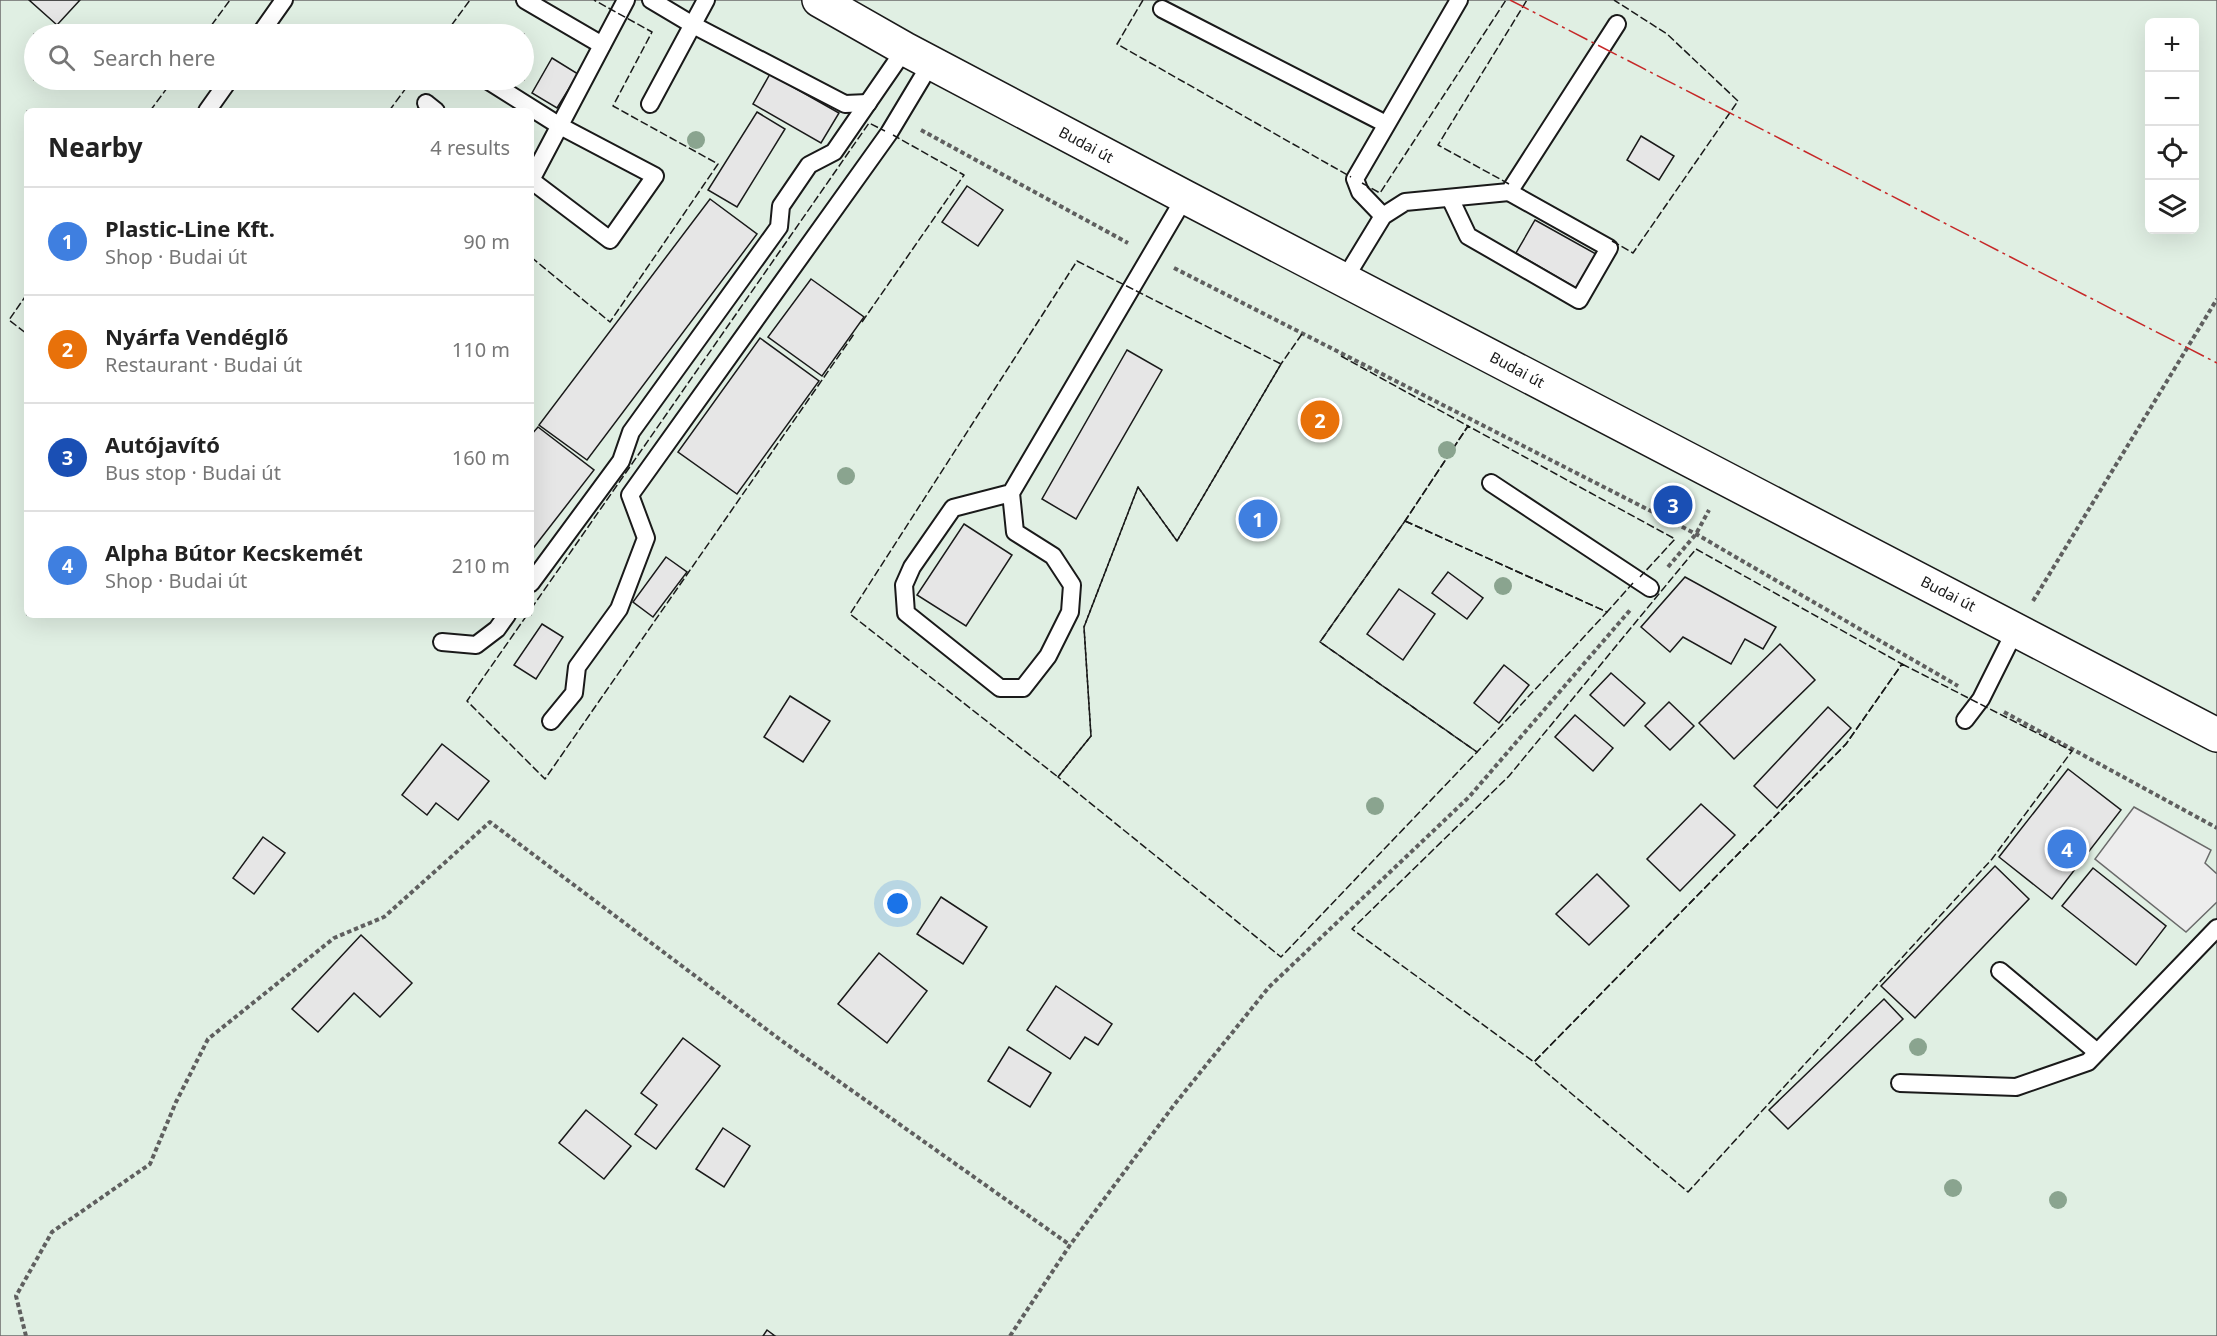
<!DOCTYPE html>
<meta charset="utf-8">
<style>
body{margin:0;font-family:"Noto Sans",sans-serif;background:#f2f2f2;color:#222}
.controls{position:absolute;right:18px;top:18px;display:grid;overflow:hidden;border-radius:9px;box-shadow:0 6px 24px #0002}
.controls button{width:54px;height:54px;display:grid;place-items:center;padding:0;border:0;border-bottom:2px solid #e0e0e0;background:#fff;color:#222;font:30px sans-serif}
.you{position:absolute;left:898px;top:904px;width:21px;height:21px;margin:-15px;border:4px solid #fff;border-radius:50%;background:#1a73e8;box-shadow:0 0 0 9px #1a73e833}
.badge{display:grid;place-items:center;width:39px;height:39px;border-radius:50%;background:#7c3aed;color:#fff;font-size:20px;font-weight:700}
.pin{position:absolute;translate:-50% -50%;border:3px solid #fff;box-shadow:0 2px 6px #0006}
.list{margin:0;padding:0;list-style:none}
h2{display:flex;justify-content:space-between;align-items:center;height:78px;margin:0;padding:0 24px;font-size:26px}
h2 small{font-size:20px;font-weight:400;color:#767676}
.list li{display:grid;grid-template-columns:39px 1fr auto;gap:18px;align-items:center;box-sizing:border-box;height:108px;padding:0 24px;border-top:2px solid #e0e0e0}
.list b{display:block;font-size:22px;white-space:nowrap}
.list p{margin:0;font-size:20px;white-space:nowrap;color:#767676}
.list em{font-size:20px;font-style:normal;color:#767676}
.icon{flex:none;width:33px;height:33px;fill:none;stroke:currentColor;stroke-width:2;stroke-linecap:round;stroke-linejoin:round}
.map{position:relative;flex:none;width:2217px;height:1336px;overflow:hidden}
.search{position:absolute;background:#fff;box-shadow:0 6px 24px #0002;left:24px;top:24px;width:510px;height:66px;display:flex;align-items:center;gap:15px;box-sizing:border-box;padding:0 21px;border-radius:33px;color:#767676;font-size:22px}
.panel{position:absolute;background:#fff;box-shadow:0 6px 24px #0002;left:24px;top:108px;width:510px;height:510px;border-radius:9px}
.map>svg:first-child{display:block}
.green{fill:#e0efe3;stroke:#6a6a6a;stroke-width:1.5;fill-rule:evenodd}
.parking{fill:#ededed;stroke:#6a6a6a;stroke-width:1.5}
.building{fill:#e6e6e6;stroke:#1a1a1a;stroke-width:1.5}
.lines{fill:none;stroke-linecap:round;stroke-linejoin:round}
.service-casing{stroke:#1a1a1a;stroke-width:20}
.primary-casing{stroke:#1a1a1a;stroke-width:36}
.path{stroke:#5f5f5f;stroke-width:4;stroke-dasharray:4.5 3;stroke-linecap:butt}
.service{stroke:#fff;stroke-width:16}
.primary{stroke:#fff;stroke-width:33}
.fence{stroke:#1a1a1a;stroke-width:1.5;stroke-dasharray:8 3;stroke-linecap:butt}
.power{stroke:#c62828;stroke-width:1.5;stroke-dasharray:21 4.5 3 4.5;stroke-linecap:butt}
.tree{fill:#8aa48f}
.labels{text-anchor:middle;stroke-width:4.5;stroke-linejoin:round;paint-order:stroke}
.street-label{font-size:15px;fill:#1a1a1a;stroke:#fff}
</style>
<div class="map">
<svg width="2217" height="1336" viewBox="0 0 2217 1336">
<rect width="100%" height="100%" fill="#fff"/>
<path class="green" d="M0,0H2217V1336H0ZM2150,22H2194V230H2150ZM34,34H524V80H34ZM27,111H531V615H27Z"/>
<polygon class="parking" points="2134,807 2211,850 2205,863 2217,874 2217,902 2186,932 2095,859"/>
<g class="building">
<polygon points="29,0 80,0 57,25"/>
<polygon points="552,58 578,74 557,108 532,93"/>
<polygon points="770,74 839,113 821,143 753,104"/>
<polygon points="757,112 785,129 737,207 708,190"/>
<polygon points="1641,136 1674,156 1659,180 1627,160"/>
<polygon points="967,186 1003,210 978,246 942,222"/>
<polygon points="710,199 757,234 587,460 539,425"/>
<polygon points="1535,220 1596,254 1576,288 1516,253"/>
<polygon points="811,279 864,317 822,376 768,337"/>
<polygon points="760,338 819,381 737,494 678,452"/>
<polygon points="1127,350 1162,370 1076,519 1042,499"/>
<polygon points="538,427 594,470 531,551 531,435"/>
<polygon points="964,524 1012,555 966,626 917,595"/>
<polygon points="666,557 687,572 653,617 633,602"/>
<polygon points="1448,572 1483,598 1467,619 1432,593"/>
<polygon points="1685,577 1776,627 1763,649 1745,639 1731,664 1683,637 1670,652 1641,627"/>
<polygon points="1399,589 1435,614 1403,660 1367,634"/>
<polygon points="542,624 563,637 536,679 514,665"/>
<polygon points="1780,644 1815,680 1734,759 1699,723"/>
<polygon points="1504,665 1529,685 1499,723 1474,703"/>
<polygon points="1611,673 1645,703 1624,726 1590,695"/>
<polygon points="790,696 830,721 803,762 764,737"/>
<polygon points="1669,702 1694,726 1670,750 1645,726"/>
<polygon points="1828,707 1851,728 1777,808 1754,786"/>
<polygon points="1575,715 1613,748 1593,771 1555,737"/>
<polygon points="442,744 489,781 458,820 436,803 427,815 402,795"/>
<polygon points="2068,769 2121,810 2052,899 1999,857"/>
<polygon points="1701,804 1735,835 1680,891 1647,859"/>
<polygon points="263,837 285,853 254,894 233,878"/>
<polygon points="1995,866 2029,899 1915,1018 1881,986"/>
<polygon points="2093,868 2166,926 2136,965 2062,906"/>
<polygon points="1597,874 1629,906 1589,945 1556,914"/>
<polygon points="941,897 987,927 963,964 917,934"/>
<polygon points="361,935 412,983 380,1017 354,993 318,1032 292,1009"/>
<polygon points="879,953 927,991 887,1043 838,1004"/>
<polygon points="1056,986 1112,1024 1098,1045 1085,1037 1070,1059 1027,1030"/>
<polygon points="1884,999 1903,1019 1788,1129 1769,1110"/>
<polygon points="683,1038 720,1066 656,1149 635,1134 657,1105 641,1093"/>
<polygon points="1009,1047 1051,1073 1030,1107 988,1081"/>
<polygon points="586,1110 631,1146 604,1179 559,1143"/>
<polygon points="723,1128 750,1146 724,1187 696,1169"/>
<polygon points="767,1330 775,1336 763,1336"/>
</g>
<g class="lines">
<defs>
<g id="service">
<polyline points="525,0 602,45"/>
<polyline points="651,0 693,25 845,104 868,103"/>
<polyline points="1162,9 1386,124"/>
<polyline points="260,34 284,0"/>
<polyline points="487,80 560,126 655,176 610,240 532,181"/>
<polyline points="426,103 436,111"/>
<polyline points="650,104 706,0"/>
<polyline points="207,111 229,80"/>
<polyline points="531,180 626,0"/>
<polyline points="1450,198 1468,236 1579,300 1609,248 1509,192"/>
<polyline points="1383,216 1360,192 1355,179 1459,0"/>
<polyline points="1344,280 1383,216 1405,202 1509,192 1617,24"/>
<polyline points="1491,483 1650,588"/>
<polyline points="1011,493 953,508 912,567 904,585 906,613 1000,688 1023,688 1048,656 1070,612 1072,585 1053,556 1015,532 1011,493 1185,197"/>
<polyline points="531,583 621,461 631,432 779,227 781,206 809,165 834,152 905,49"/>
<polyline points="442,642 476,645 497,629 507,615"/>
<polyline points="1965,720 1981,699 2016,629"/>
<polyline points="551,721 574,693 577,667 619,609 646,538 630,495 889,133 931,63"/>
<polyline points="2000,971 2097,1052"/>
<polyline points="1900,1083 2016,1087 2088,1062 2217,928"/>
</g>
<polyline id="primary" points="819,0 905,49 1185,197 2217,735"/>
</defs>
<use href="#service" class="service-casing"/>
<use href="#primary" class="primary-casing"/>
<g class="path">
<polyline points="921,130 1128,243"/>
<polyline points="1174,268 1696,534 1958,686"/>
<polyline points="1668,567 1696,534 1709,510"/>
<polyline points="2033,601 2217,299"/>
<polyline points="2004,712 2217,828"/>
<polyline points="26,1336 16,1296 52,1232 150,1164 176,1102 208,1039 334,938 384,917 490,822 782,1041 1070,1245"/>
<polyline points="1010,1336 1070,1245 1174,1105 1269,987 1469,797 1631,609"/>
</g>
<use href="#service" class="service"/>
<use href="#primary" class="primary"/>
<g class="fence">
<polyline points="1143,0 1117,44 1351,177"/>
<polyline points="205,34 230,0"/>
<polyline points="445,34 470,0"/>
<polyline points="150,111 173,80"/>
<polyline points="389,111 412,80"/>
<polyline points="1362,183 1380,193 1506,0"/>
<polyline points="1509,184 1438,145 1527,0"/>
<polyline points="1612,241 1633,253 1738,101 1667,34 1614,0"/>
<polyline points="531,257 610,322 718,164 613,106 652,32 594,0"/>
<polygon points="1077,261 1281,364 1177,541 1138,487 1084,627 1091,736 1058,777 850,614"/>
<polyline points="27,294 9,320 27,334"/>
<polyline points="862,322 964,175 893,135"/>
<polyline points="1302,334 1281,364 1177,541 1138,487 1084,627 1091,736 1058,777 1281,957 1477,752 1320,642 1405,521 1468,426 1675,539 1640,577"/>
<polyline points="1341,356 1468,426 1405,521"/>
<polyline points="1405,521 1607,612 1633,583"/>
<polygon points="1405,521 1607,612 1477,752 1320,642"/>
<polygon points="1696,549 1902,664 1846,744 1534,1062 1352,929 1509,776"/>
<polyline points="531,609 869,123 885,131"/>
<polyline points="527,615 467,701 545,779 854,334"/>
<polygon points="1902,664 2072,751 1992,859 1688,1192 1534,1062 1846,744"/>
</g>
<polyline class="power" points="1510,0 2217,363"/>
</g>
<g class="tree">
<circle cx="696" cy="140" r="9"/>
<circle cx="1447" cy="450" r="9"/>
<circle cx="846" cy="476" r="9"/>
<circle cx="1503" cy="586" r="9"/>
<circle cx="1375" cy="806" r="9"/>
<circle cx="1918" cy="1047" r="9"/>
<circle cx="1953" cy="1188" r="9"/>
<circle cx="2058" cy="1200" r="9"/>
</g>
<g class="labels">
<g class="street-label">
<text transform="translate(1086 145) rotate(28)" y="5">Budai út</text>
<text transform="translate(1517 370) rotate(28)" y="5">Budai út</text>
<text transform="translate(1948 594) rotate(27)" y="5">Budai út</text>
</g>
</g>
</svg>
<div class="controls">
<button>+</button>
<button>−</button>
<button><svg class="icon" aria-label="locate" viewBox="0 0 24 24"><circle cx="12" cy="12" r="6"/><path d="M12 2v4M12 18v4M2 12h4M18 12h4"/></svg></button>
<button><svg class="icon" aria-label="layers" viewBox="0 0 24 24"><path d="M12 4l9 5-9 5-9-5zM3 14l9 5 9-5"/></svg></button>
</div>
<div class="you"></div>
<div class="pin badge" style="left:1258px;top:519px;background:#3f7fe0">1</div>
<div class="pin badge" style="left:1320px;top:420px;background:#e8710a">2</div>
<div class="pin badge" style="left:1673px;top:505px;background:#1a4fb4">3</div>
<div class="pin badge" style="left:2067px;top:849px;background:#3f7fe0">4</div>
<div class="search"><svg class="icon" aria-label="search" viewBox="0 0 24 24"><circle cx="10" cy="10" r="6"/><path d="M15 15l6 6"/></svg>Search here</div>
<section class="panel">
<h2>Nearby<small>4 results</small></h2>
<ul class="list">
<li><span class="badge" style="background:#3f7fe0">1</span><div><b>Plastic-Line Kft.</b><p>Shop · Budai út</p></div><em>90 m</em></li>
<li><span class="badge" style="background:#e8710a">2</span><div><b>Nyárfa Vendéglő</b><p>Restaurant · Budai út</p></div><em>110 m</em></li>
<li><span class="badge" style="background:#1a4fb4">3</span><div><b>Autójavító</b><p>Bus stop · Budai út</p></div><em>160 m</em></li>
<li><span class="badge" style="background:#3f7fe0">4</span><div><b>Alpha Bútor Kecskemét</b><p>Shop · Budai út</p></div><em>210 m</em></li>
</ul>
</section>
</div>
